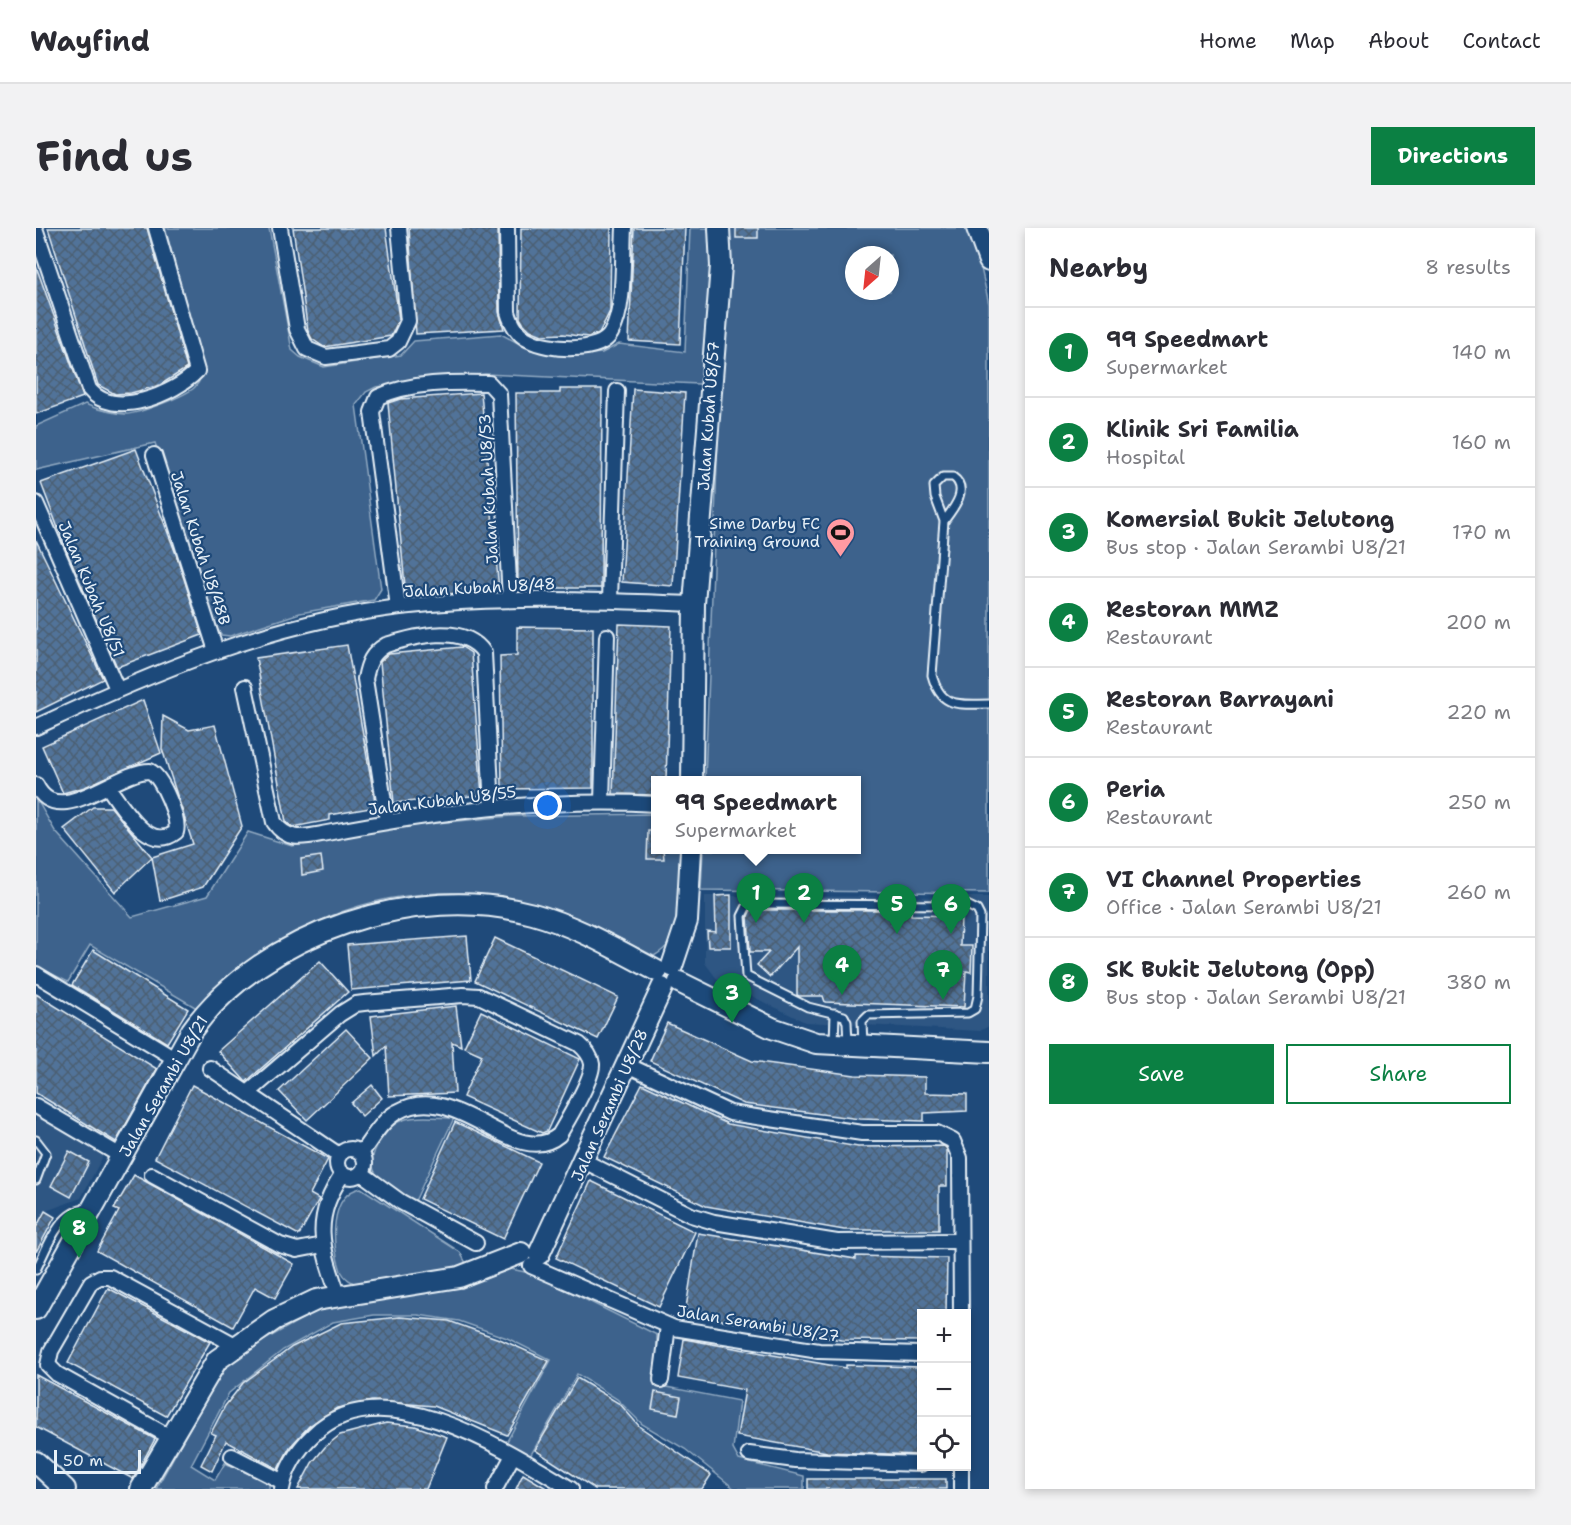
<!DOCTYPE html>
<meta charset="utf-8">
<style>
body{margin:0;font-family:"Shantell Sans",sans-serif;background:#f2f2f3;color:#2b2b33}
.controls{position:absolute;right:18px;bottom:18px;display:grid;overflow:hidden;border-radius:0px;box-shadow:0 3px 9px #0003}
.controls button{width:54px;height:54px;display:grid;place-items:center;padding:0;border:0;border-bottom:2px solid #e1e1e2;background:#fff;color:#2b2b33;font:30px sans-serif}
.compass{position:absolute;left:809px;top:18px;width:54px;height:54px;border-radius:50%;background:#fff;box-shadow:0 3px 9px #0003;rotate:207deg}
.scale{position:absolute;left:18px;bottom:15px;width:87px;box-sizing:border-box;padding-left:6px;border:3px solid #e8f1f8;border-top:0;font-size:16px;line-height:21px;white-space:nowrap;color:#e8f1f8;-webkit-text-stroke:4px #1f4a7a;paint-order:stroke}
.you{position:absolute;left:512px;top:578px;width:21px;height:21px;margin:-15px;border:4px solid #fff;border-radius:50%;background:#1a73e8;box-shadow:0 0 0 9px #1a73e833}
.badge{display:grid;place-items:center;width:39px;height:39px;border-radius:50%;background:#0b8043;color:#fff;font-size:20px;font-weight:700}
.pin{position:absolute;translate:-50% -50px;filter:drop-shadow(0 2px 3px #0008)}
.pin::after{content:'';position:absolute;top:32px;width:21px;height:18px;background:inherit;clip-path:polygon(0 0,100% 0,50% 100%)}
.popup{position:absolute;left:615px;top:548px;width:210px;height:78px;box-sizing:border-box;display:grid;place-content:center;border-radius:0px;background:#fff;filter:drop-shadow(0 2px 4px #0005);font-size:20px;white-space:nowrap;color:#7c7c81}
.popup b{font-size:22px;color:#2b2b33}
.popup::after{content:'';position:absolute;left:50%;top:100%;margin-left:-12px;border:12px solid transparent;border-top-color:#fff}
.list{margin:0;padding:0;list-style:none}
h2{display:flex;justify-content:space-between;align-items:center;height:78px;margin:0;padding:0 24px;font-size:26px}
h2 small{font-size:20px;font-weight:400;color:#7c7c81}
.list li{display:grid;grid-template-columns:39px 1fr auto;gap:18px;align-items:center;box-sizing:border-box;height:90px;padding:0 24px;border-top:2px solid #e1e1e2}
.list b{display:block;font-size:22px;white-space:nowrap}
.list p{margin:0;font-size:20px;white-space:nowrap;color:#7c7c81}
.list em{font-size:20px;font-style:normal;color:#7c7c81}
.actions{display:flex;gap:12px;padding:18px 24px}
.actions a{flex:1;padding:14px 0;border:2px solid #0b8043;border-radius:0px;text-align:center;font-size:21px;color:#0b8043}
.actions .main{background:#0b8043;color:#fff}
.icon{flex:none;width:33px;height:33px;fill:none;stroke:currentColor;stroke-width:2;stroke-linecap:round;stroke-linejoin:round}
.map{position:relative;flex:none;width:953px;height:1261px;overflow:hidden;border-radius:0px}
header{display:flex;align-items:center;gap:36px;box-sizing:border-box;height:84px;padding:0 30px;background:#fff;border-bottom:2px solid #e1e1e2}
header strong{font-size:28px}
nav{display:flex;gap:33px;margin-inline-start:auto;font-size:21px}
.intro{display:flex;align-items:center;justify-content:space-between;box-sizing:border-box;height:144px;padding:0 36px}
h1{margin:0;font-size:42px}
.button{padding:15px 27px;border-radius:0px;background:#0b8043;color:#fff;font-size:21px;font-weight:700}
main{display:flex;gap:36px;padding:0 36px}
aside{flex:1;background:#fff;border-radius:0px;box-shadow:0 3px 9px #0003}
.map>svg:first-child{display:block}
.built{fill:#2e5683}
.park{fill:#3c628c;stroke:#92aac2;stroke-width:1.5;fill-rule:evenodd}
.building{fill:url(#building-cross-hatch);stroke:#e8f1f8;stroke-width:1.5}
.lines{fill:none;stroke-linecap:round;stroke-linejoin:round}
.lane-casing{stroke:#e8f1f8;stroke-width:11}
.street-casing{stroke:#e8f1f8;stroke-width:18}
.secondary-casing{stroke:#e8f1f8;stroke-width:24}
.lane{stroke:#1f4a7a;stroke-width:7}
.street{stroke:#1f4a7a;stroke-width:14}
.secondary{stroke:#1f4a7a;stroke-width:20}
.labels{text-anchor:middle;stroke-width:4.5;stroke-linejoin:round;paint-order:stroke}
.street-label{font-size:16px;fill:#e8f1f8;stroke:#1f4a7a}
.poi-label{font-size:16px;fill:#e8f1f8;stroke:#1f4a7a;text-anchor:end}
</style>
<header>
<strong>Wayfind</strong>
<nav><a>Home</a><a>Map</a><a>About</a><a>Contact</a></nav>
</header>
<div class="intro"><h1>Find us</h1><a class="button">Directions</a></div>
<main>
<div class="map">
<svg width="953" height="1261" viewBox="0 0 953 1261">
<defs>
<pattern id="building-cross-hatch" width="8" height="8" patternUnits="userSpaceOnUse" patternTransform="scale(1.5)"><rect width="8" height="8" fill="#517399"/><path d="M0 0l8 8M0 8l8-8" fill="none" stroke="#4c5e72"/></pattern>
</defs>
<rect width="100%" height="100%" fill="#1f4a7a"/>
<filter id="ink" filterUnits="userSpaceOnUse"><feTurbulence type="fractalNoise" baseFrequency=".0167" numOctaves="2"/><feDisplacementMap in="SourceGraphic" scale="12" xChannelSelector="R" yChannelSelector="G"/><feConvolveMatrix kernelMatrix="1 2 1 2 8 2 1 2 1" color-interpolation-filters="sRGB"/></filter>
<g filter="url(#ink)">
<g class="built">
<polygon points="669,668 953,669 953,798 944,803 769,794 681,751 669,735"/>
<polygon points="0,887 67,928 45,970 10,983 0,1001"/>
</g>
<g class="park">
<path d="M129,0H233L256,122L264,129L288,139L365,127L378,113L465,106L495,122L531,128L566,125L583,116L649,124L654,0H930L945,40L953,76V665L665,662L667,622H820V552H669L684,157L449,146L340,159L330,164L320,177L345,361L338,372L264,385L194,408L185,407L180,399L119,215L0,242V198L49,176C62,182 76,185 90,186C102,186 150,168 159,159C165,153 166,145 167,137ZM818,27H854V63H818Z"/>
<path d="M0,570L19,603L96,689L171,668L212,604L256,618L348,600L475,588L619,586L620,622H649C648,658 655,707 618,728C586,712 553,693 519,682C437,654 340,660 264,703C227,724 195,754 164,782L54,717L32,754L0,738Z"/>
<path d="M418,890L379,973C357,961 324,949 341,918C345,910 354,898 362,894C377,886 402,890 418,890Z"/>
<path d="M325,960L424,1024L432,1039L323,1057C315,1054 309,1051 305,1043C295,1017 293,966 325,960Z"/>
<polygon points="475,1041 498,1046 621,1107 620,1157 703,1173 697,1221 703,1232 768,1248 768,1261 699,1261 649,1221 606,1196 581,1171 541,1146 493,1230 469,1217 515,1132 471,1110 423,1093 382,1087 338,1087 297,1094 247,1122 193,1165 155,1237 179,1252 189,1235 233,1255 233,1261 120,1261 166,1178 193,1134 216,1119 285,1080 382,1064"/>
</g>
<g class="building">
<polygon points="12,0 111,0 151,140 124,157 95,165 79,166 62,157"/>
<polygon points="257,0 350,0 363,91 355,108 288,119 276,111 272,103"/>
<polygon points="373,0 462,0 463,84 468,101 380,106"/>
<polygon points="485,0 575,0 574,83 563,105 552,109 527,106 506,107 494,102 487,95 484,90"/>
<polygon points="598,0 649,0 644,116 593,113"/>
<rect x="700" y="0" width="22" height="10"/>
<polygon points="0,38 47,169 0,186"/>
<polygon points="524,161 566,161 565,360 482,360 480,165 524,165"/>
<polygon points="597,161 649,165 637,358 586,354"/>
<polygon points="445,165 463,362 370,369 352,175 364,171"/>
<polygon points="100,221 140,326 166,407 81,439 33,329 5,255"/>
<polygon points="0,312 67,451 0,484"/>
<polygon points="583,396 635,398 630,552 620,552 620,567 577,566"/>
<polygon points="481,399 557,400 557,560 466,561 464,428 481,427"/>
<polygon points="311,417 340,579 294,587 294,592 257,599 250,594 220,430"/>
<polygon points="426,419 435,425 446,567 358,575 344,434 353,426"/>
<polygon points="107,472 125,525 49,559 27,565 6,518"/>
<polygon points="127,488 153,502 179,497 206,598 167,659 124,673 116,629 157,616 126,521"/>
<polygon points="57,579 75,579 116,629 79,664 28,601"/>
<polygon points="612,603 620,603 620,621 627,621 628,631 611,631"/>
<polygon points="285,628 287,643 266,647 265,631"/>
<polygon points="695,667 695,719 672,719 671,703 680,704 679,668"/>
<polygon points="715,682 875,682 875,687 925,688 924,718 936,718 935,744 930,743 928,779 789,774 787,768 763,768 761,767 761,719 734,749 721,737 733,724 714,724 712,688"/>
<polygon points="431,708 435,752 315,762 311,717"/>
<polygon points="459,710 582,769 562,811 439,753"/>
<polygon points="57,722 152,781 131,815 36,757"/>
<polygon points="284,733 312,764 210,854 182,823"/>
<polygon points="0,766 121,841 80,914 0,865"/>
<polygon points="420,778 425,818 416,814 419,865 353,868 350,818 340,828 335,788"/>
<polygon points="445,783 544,831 511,903 506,905 427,869 446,827 428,819"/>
<polygon points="631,795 716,833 819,847 889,849 889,865 931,866 931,883 888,885 888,893 824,891 708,876 614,833"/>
<polygon points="310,801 337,830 271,892 243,863"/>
<polygon points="606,856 692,896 822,919 908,918 911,921 911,958 903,958 903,1002 808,1002 670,978 568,929"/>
<polygon points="156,857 292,931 274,966 283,971 263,1007 119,930"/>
<polygon points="336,857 346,870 326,888 315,875"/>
<polygon points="419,894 503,934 467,1011 384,971"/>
<polygon points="33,923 53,934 35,969 15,958"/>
<polygon points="98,947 258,1036 239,1070 219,1059 197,1099 61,1023 83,983 78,981"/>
<polygon points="555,953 659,1004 623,1079 520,1030"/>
<polygon points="9,983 19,989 0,1024 0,1000"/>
<polygon points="662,1005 820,1031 820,1028 911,1030 910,1086 885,1086 885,1113 805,1112 649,1086"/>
<polygon points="72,1060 174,1114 130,1188 32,1135"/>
<polygon points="364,1089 413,1093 466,1112 513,1133 471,1207 398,1178 336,1173 301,1180 273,1198 254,1219 242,1241 190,1213 176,1243 165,1237 180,1207 175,1205 189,1178 207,1155 256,1119 305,1095"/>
<polygon points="648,1111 810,1140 810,1137 885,1139 885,1227 791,1224 701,1208 709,1162 642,1150"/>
<polygon points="0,1147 119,1211 97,1251 0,1199"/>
<polygon points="541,1150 584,1176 604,1199 675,1247 666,1261 559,1261 499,1222"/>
<polygon points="619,1164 645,1169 642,1186 616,1181"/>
<polygon points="350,1195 379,1198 411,1209 390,1261 262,1261 276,1235 289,1219 304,1207"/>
<polygon points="487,1246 512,1261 480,1261"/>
<rect x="772" y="1251" width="138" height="10"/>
</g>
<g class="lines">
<defs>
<g id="lane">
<path d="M908,293C917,281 934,261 917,249H907L898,258L899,269L908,293L896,447C905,481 923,476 953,476"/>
<polyline points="798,815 799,785"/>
<polyline points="812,816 811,794 808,788 772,779 710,748 706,688 712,676 931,677 941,682 944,688 942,768 939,781 932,785 832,787 826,793 827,817"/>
<polyline points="0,912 10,925 0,952"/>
<path d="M0,1042C10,1022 24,980 52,981"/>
</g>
<g id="street">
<polyline points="244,0 261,101 271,121 290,129 353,121 362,114 372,93 363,0"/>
<path d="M471,0L472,84C475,95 482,107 493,112C511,122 564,126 575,105C590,79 586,30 588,0"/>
<path d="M0,3L53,161C77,192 139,166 161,143L120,0"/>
<polyline points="118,227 180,423"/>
<polyline points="0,275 81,461"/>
<polyline points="574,372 581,163"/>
<path d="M362,379L336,184L342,169C374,154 418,154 453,155L463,166L474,372"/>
<path d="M209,459L238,594C252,615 269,609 291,605C399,584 509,570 620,576"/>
<path d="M0,499C115,445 236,394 364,379C462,368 560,372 658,376"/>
<path d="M0,557C22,603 79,543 114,543C126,549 144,591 140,604C112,626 86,577 71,558"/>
<polyline points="566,573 571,408"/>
<path d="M351,593L329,451C332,435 336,425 350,417C379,408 428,395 448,425L456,580"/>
<polyline points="0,746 140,831"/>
<polyline points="589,836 694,885 826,905 901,905 917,913 924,930 925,1086"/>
<polyline points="174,840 303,927"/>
<path d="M212,865L304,786L320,776L328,775L427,767L443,768L543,816C549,821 555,828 556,836C557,851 531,893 523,907C479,944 420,849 361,884C346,892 335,912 325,925"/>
<polyline points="0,878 85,928"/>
<circle cx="315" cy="935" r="14"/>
<polyline points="548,933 655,987 678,994 801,1014 924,1013"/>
<polyline points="325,945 365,974 440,1015"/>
<polyline points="116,947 244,1017 261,1022 287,1017"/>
<polyline points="495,1038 638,1100 783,1123 885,1126"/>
<path d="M303,1069C286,1020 275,991 307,946"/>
<polyline points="625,1152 632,1098"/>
<polyline points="134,1209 21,1146 12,1137 15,1123 55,1054 64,1049 74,1049 199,1117"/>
<polyline points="713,1226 759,1232 885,1236"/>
<polyline points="196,1228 247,1254"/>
<polyline points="925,1238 925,1261"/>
<path d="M246,1261C250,1239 262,1221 278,1206C345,1141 471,1222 535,1261"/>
<polyline points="459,1261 476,1229"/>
</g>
<g id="secondary">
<polyline points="941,0 953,33"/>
<polyline points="656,552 658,376 685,38 683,0"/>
<polyline points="636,738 651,693 655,622"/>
<polyline points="643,754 736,800 780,815 953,824"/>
<polyline points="503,1026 626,760"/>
<path d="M0,1081L156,802C227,704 381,654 497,686C541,698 581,722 621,743"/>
<polyline points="0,1234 29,1261"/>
<polyline points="105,1261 181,1132 238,1092 280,1072 423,1049 485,1025"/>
</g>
</defs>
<use href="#lane" class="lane-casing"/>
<use href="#street" class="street-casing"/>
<use href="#secondary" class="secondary-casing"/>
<use href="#lane" class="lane"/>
<use href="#street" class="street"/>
<use href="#secondary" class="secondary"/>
</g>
</g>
<defs>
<symbol id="stadium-pin" viewBox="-11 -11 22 30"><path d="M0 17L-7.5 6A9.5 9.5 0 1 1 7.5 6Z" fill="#ff9aa2" stroke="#1f4a7a"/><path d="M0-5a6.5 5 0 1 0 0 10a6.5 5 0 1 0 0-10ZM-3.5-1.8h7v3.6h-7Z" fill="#111"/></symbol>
</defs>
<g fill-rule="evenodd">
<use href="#stadium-pin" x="788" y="288" width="33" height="45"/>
</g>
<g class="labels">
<g class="street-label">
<text transform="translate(672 188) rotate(-86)" y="6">Jalan Kubah U8/57</text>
<text transform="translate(452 261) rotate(-93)" y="6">Jalan Kubah U8/53</text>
<text transform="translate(165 320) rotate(72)" y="6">Jalan Kubah U8/48B</text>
<text transform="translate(444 359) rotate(-3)" y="6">Jalan Kubah U8/48</text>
<text transform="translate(56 361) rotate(67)" y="6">Jalan Kubah U8/51</text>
<text transform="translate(406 572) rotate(-7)" y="6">Jalan Kubah U8/55</text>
<text transform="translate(127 858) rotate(-60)" y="6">Jalan Serambi U8/21</text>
<text transform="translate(573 877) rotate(-66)" y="6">Jalan Serambi U8/28</text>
<text transform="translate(722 1095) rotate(9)" y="6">Jalan Serambi U8/27</text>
</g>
<g class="poi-label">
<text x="784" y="301">Sime Darby FC<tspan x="784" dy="18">Training Ground</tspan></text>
</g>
</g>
</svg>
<div class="controls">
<button>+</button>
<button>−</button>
<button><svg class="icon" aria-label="locate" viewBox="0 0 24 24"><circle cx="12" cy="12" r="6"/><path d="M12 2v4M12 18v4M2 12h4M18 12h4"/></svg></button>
</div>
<svg class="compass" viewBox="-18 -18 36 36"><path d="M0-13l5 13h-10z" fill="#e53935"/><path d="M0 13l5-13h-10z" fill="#7c7c81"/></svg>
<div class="scale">50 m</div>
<div class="you"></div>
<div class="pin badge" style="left:720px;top:695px">1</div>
<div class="popup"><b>99 Speedmart</b>Supermarket</div>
<div class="pin badge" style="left:768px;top:695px">2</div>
<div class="pin badge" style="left:696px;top:795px">3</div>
<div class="pin badge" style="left:806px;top:767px">4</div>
<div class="pin badge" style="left:861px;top:706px">5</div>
<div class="pin badge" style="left:915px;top:706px">6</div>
<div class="pin badge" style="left:907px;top:772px">7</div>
<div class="pin badge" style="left:43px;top:1030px">8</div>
</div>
<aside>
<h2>Nearby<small>8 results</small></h2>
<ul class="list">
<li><span class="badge">1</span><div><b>99 Speedmart</b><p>Supermarket</p></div><em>140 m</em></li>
<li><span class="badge">2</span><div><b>Klinik Sri Familia</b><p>Hospital</p></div><em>160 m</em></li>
<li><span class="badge">3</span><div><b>Komersial Bukit Jelutong</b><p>Bus stop · Jalan Serambi U8/21</p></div><em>170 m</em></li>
<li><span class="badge">4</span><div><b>Restoran MMZ</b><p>Restaurant</p></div><em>200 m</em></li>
<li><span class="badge">5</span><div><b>Restoran Barrayani</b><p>Restaurant</p></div><em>220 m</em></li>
<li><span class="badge">6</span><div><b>Peria</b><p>Restaurant</p></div><em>250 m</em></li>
<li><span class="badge">7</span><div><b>VI Channel Properties</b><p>Office · Jalan Serambi U8/21</p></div><em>260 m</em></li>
<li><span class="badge">8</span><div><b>SK Bukit Jelutong (Opp)</b><p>Bus stop · Jalan Serambi U8/21</p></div><em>380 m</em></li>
</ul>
<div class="actions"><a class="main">Save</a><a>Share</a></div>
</aside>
</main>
